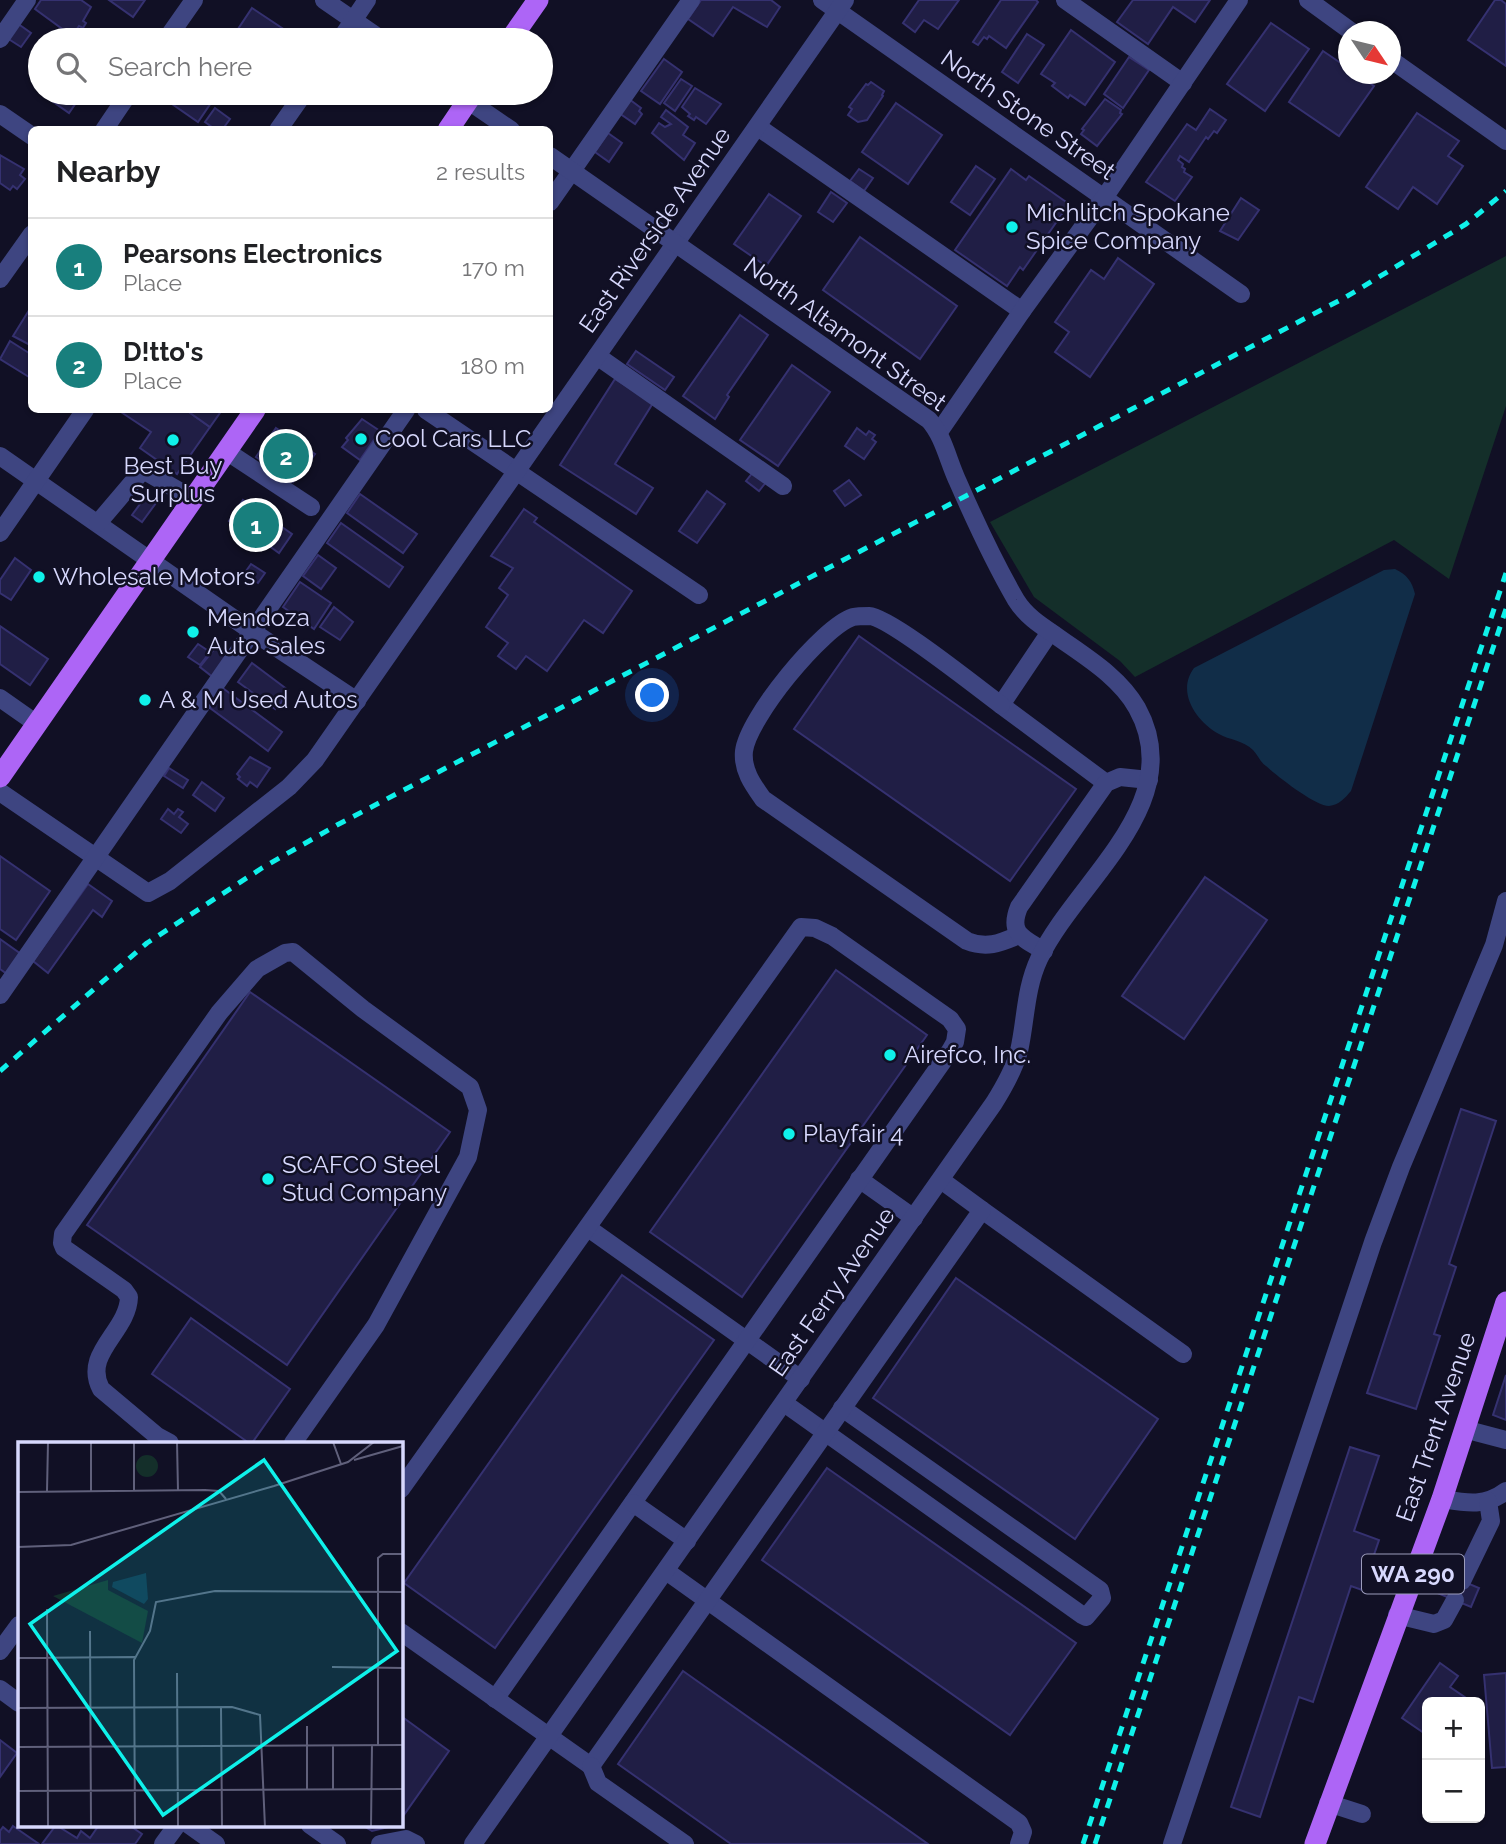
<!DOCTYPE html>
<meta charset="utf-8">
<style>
body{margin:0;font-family:Raleway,sans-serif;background:#f6f6f6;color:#202124}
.controls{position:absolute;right:21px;bottom:21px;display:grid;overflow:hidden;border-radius:10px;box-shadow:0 2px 5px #0004}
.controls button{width:63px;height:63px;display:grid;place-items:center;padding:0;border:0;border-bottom:2px solid #e0e0e0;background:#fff;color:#202124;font:35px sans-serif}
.compass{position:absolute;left:1338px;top:21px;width:63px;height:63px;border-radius:50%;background:#fff;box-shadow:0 2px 5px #0004;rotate:125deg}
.you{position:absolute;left:653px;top:696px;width:24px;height:24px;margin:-18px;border:5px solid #fff;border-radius:50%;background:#1a73e8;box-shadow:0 0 0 10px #1a73e833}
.badge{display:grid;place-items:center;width:46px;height:46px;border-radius:50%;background:#187f7d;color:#fff;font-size:23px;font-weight:700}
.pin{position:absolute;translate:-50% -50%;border:4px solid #fff;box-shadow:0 2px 7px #0006}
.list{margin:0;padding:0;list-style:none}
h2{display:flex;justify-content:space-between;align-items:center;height:91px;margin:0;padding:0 28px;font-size:30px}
h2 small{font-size:23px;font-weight:400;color:#757577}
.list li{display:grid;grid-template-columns:46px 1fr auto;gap:21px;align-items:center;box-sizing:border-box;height:98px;padding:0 28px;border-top:2px solid #e0e0e0}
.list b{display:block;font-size:26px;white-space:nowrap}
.list p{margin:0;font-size:23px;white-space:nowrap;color:#757577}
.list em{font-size:23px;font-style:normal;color:#757577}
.icon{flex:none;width:38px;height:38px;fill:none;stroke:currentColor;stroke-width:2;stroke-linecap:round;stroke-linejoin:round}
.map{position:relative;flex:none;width:1506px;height:1844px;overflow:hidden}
.search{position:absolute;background:#fff;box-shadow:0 2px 5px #0004;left:28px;top:28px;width:525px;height:77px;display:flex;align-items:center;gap:18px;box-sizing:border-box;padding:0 24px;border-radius:38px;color:#757577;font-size:26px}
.panel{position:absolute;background:#fff;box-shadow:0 2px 5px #0004;left:28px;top:126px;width:525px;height:287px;border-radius:10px}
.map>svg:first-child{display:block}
.green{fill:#142f2a}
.water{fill:#112d48}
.building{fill:#201e45;stroke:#353170;stroke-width:2}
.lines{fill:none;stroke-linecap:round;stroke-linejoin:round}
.minor{stroke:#3e4581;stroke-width:18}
.major{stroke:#ad65f6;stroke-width:21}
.rail{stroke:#0ff1ea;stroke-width:5;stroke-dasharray:10 9;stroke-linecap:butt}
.poi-dot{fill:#0ff1ea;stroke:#111025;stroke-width:2.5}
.labels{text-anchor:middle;stroke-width:5;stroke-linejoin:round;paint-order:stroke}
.shield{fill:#111025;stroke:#9c9cbc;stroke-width:2}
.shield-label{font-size:23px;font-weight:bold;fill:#d7d8fd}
.street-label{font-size:24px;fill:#d7d8fd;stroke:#111025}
.poi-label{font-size:24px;fill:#d7d8fd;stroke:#111025;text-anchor:start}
.inset-road{fill:none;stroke:#60607b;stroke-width:2}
.view{fill:#0ff1ea;fill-opacity:0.15;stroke:#0ff1ea;stroke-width:3.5}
.inset-edge{fill:none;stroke:#d7d8fd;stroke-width:3.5}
</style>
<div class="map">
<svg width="1506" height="1844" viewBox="0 0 1506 1844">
<rect width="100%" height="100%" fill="#111025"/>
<polygon class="green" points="1506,256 1506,406 1449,579 1394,540 1135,677 1120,661 1034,597 990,522"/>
<path class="water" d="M1395,569C1407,575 1412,581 1415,594L1351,791C1345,798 1339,805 1329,806C1315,806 1277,776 1266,766C1260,762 1258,755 1253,750C1243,740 1229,740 1219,734C1196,721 1176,692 1194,668L1384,570Z"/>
<g class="building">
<polygon points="41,0 81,0 91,7 83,21 86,23 83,28 79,26 72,36 35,9"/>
<polygon points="109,0 145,0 133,17"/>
<polygon points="701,0 771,0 780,7 767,27 733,7 713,36 688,19"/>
<polygon points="919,0 959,0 938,29 924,20 915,32 903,23"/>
<polygon points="1001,0 1036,0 1038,2 1006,48 989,36 987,39 984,37 978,45 973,42"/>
<polygon points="1133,0 1210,0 1195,22 1173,7 1148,44 1117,22"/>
<polygon points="1495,0 1501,0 1506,4 1506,66 1468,40"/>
<polygon points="252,8 300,40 254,40 238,29"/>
<polygon points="17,23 31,33 21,47 7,38"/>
<polygon points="1271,23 1309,49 1265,111 1227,84"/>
<polygon points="1071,30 1115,62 1085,105 1070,95 1068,98 1052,86 1055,83 1041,74"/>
<polygon points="1027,34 1044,45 1018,83 1002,72"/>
<polygon points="1323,51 1348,68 1348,74 1356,74 1374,86 1339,136 1289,102"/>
<polygon points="1129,57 1149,70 1123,108 1104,94"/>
<polygon points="664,59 682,72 660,104 641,91"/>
<polygon points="681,79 692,86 675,111 664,103"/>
<polygon points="871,82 884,91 882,95 883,96 867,120 858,122 848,115 852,109 849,107 866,84 868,85"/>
<polygon points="695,88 721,104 706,124 696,117 694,120 688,116 690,114 682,107"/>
<polygon points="46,93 81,93 82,94 69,113 45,96"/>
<polygon points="180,93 209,93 215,97 198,122 172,104"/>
<polygon points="629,99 641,108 639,111 642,114 635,124 619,113"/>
<polygon points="1105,99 1121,110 1120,113 1122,114 1097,146 1081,134 1084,130 1082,129"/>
<polygon points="896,103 942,135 908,184 862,152"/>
<polygon points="215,108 230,119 222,130 216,130 205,122"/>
<polygon points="1210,109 1226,120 1217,133 1214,131 1208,139 1206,137 1189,162 1180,156 1178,160 1183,164 1182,167 1185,169 1184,172 1192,177 1175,201 1146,182 1187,124 1196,130"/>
<polygon points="666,110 688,127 683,135 695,143 684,160 652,133 659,123 665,127 671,124 661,117"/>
<polygon points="1417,113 1459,141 1448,156 1463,166 1437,204 1413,187 1398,209 1366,187"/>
<polygon points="608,133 622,143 609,162 595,152"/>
<polygon points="0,155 24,169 20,175 25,179 17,189 13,186 10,190 0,183"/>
<polygon points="976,166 995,179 970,215 951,202"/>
<polygon points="859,169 873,178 864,191 850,181"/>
<polygon points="1011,169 1026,180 1029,176 1069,204 1023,270 1020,267 1007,286 955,250"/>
<polygon points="831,192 847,203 833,222 818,212"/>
<polygon points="769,194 801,216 766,266 734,244"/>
<polygon points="1241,198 1259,210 1238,240 1220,231"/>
<polygon points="860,237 957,306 920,359 823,290"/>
<polygon points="1118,258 1154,284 1090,377 1055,352 1069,332 1055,322 1091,270 1104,279"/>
<polygon points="31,307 32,307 32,346 13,336"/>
<polygon points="740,315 768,335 727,395 729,397 715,419 683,396"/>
<polygon points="10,341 32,355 32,373 29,377 0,359"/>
<polygon points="636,351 674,377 665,390 627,364"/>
<polygon points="792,365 830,392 778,466 740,440"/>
<polygon points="615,379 653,403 615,464 653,488 636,514 560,465"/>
<polygon points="118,410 186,410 210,427 177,474 140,448 151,432"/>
<polygon points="186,410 222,410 210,427"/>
<polygon points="362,419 380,431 360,460 342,447 348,440 346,438"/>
<polygon points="276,428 315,454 308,464 306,462 293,482 256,457"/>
<polygon points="857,428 866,435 869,431 875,435 872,439 876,442 864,459 845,446"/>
<polygon points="754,471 767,481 759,491 746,481"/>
<polygon points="849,480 861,495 845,506 834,491"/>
<polygon points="707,491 725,504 697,543 679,531"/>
<polygon points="360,494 417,534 403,553 347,513"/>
<polygon points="146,496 156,503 142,522 132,515"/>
<polygon points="243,500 292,534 279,553 244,528 242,531 229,521"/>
<polygon points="524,509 537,518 534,522 632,591 603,633 584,620 547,671 526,656 516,669 498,656 508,643 486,627 508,595 499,588 513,568 491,556"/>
<polygon points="341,523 403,567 389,587 327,543"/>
<polygon points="318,555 336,568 321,589 303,576"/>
<polygon points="15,558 31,570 11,600 0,593 0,580"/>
<polygon points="251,564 265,573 258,583 244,574"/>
<polygon points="300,582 331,603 314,629 283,607"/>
<polygon points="334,607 353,622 340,640 320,627"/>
<polygon points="0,626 48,659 30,685 0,664"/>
<polygon points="859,636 1076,789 1010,881 794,729"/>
<polygon points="198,644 210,652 200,665 188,657"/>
<polygon points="216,647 230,657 214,678 200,667"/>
<polygon points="252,663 288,690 278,708 276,706 275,709 238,682"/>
<polygon points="224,689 282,732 268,751 210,708"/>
<polygon points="250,757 270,768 257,787 250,782 247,786 238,779 240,777 237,774"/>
<polygon points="169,768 188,780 183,788 164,776"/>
<polygon points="202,782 224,798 215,811 193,795"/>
<polygon points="168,809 174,814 178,809 183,812 179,817 188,824 181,833 161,819"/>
<polygon points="0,856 50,891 16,940 0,929"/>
<polygon points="1205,877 1267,920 1184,1039 1122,996"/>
<polygon points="88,884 112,901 102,917 93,910 48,973 33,961"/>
<polygon points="0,939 21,954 7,974 0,969"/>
<polygon points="836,970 927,1035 742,1297 650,1232"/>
<polygon points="250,992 450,1132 287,1365 87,1225"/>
<polygon points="1461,1109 1496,1121 1449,1264 1456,1267 1434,1334 1440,1336 1416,1409 1367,1393"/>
<polygon points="622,1275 714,1340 495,1648 404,1583"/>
<polygon points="956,1278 1158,1419 1075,1539 873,1398"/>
<polygon points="191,1318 290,1389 252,1443 249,1443 152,1374"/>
<polygon points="1506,1375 1506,1420 1493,1415"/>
<polygon points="1350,1447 1379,1456 1354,1531 1379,1540 1362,1590 1351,1586 1313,1702 1299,1697 1260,1817 1231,1807"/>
<polygon points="827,1468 1076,1643 1010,1735 762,1560"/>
<polygon points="1443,1573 1479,1588 1471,1607 1435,1592"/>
<polygon points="1440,1663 1458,1676 1450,1687 1469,1700 1467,1702 1427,1702 1427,1735 1402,1718"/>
<polygon points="683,1671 928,1844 731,1844 618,1764"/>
<polygon points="1506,1673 1506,1767 1492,1768 1484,1675"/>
<polygon points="401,1716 449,1751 401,1819"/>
<polygon points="0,1740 17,1753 0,1777"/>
<polygon points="56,1825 77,1838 81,1831 90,1838 99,1825 129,1825 142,1834 135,1844 42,1844"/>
<polygon points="362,1825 397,1825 372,1831"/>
<polygon points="13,1826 39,1844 0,1844 0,1831 3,1827 9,1832"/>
</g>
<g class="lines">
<g class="minor">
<polyline points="324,0 382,40"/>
<polyline points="822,0 1241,294"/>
<polyline points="1065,0 1183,83"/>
<polyline points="1308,0 1352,32"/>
<polyline points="0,39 27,0"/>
<polyline points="166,40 194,0"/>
<polyline points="340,40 367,0"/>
<polyline points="1390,59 1506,141"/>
<polyline points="457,93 511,130"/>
<polyline points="0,114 32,136"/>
<polyline points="758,127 1022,311"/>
<polyline points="104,130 129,93"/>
<polyline points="278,130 304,93"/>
<polyline points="550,202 691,0"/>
<polyline points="0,279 32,234"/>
<polyline points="597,356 783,486"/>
<polyline points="426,410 699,595"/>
<polyline points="939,432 1022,311 1104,198 1239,0"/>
<polyline points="226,451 311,507"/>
<polyline points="0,456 253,632 357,701"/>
<polyline points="98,523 143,470 193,499"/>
<polyline points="0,533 85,410"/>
<polyline points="1050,632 1001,705 1106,783"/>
<polyline points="0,698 37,724"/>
<path d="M1001,705C979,689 890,617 869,616C865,616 858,616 853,617C822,627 748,718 744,751C742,770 753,785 763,799L967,941C987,949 1000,943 1019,935"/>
<polyline points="0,792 148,893 170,881 289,787 315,760 845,0"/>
<path d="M1044,951C1023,938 1008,934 1019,907L1106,783L1120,777L1149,780"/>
<polyline points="0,995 406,410"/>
<polyline points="859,1179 914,1218"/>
<polyline points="982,1210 1183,1354"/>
<polyline points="588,1228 801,1379"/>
<polyline points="784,1403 1082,1615 1086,1617 1102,1598 1100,1590 842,1408"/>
<polyline points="1464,1429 1506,1440"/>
<path d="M170,1443L157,1436L101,1389C82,1353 128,1332 129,1297L124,1290L64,1248L62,1243L63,1234L219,1013L257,969L285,953L293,952L363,1009L470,1087L478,1110L468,1157L376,1325L293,1443"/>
<polyline points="401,1489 801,927 815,928 832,936 950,1019 957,1029 955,1042 950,1051 495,1699"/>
<path d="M1442,1499C1466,1503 1485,1507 1506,1491"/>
<polyline points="633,1503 687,1541"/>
<polyline points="666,1571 1019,1823 1023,1832 1019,1844"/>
<polyline points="1462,1581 1491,1521 1488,1501"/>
<polyline points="1397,1615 1434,1624 1444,1620 1455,1600"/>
<polyline points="401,1632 591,1766 982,1210 941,1180"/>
<polyline points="0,1651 19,1625"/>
<polyline points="0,1689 19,1703"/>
<polyline points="591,1766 598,1783 685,1844"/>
<polyline points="1328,1803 1362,1814"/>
<polyline points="189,1825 216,1844"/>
<polyline points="310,1825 337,1844"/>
<polyline points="163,1844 177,1825"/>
<polyline points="380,1844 406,1839 416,1844"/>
<path d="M473,1844L994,1103C1004,1087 1014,1070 1019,1051C1026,1020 1025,989 1039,959C1076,881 1190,803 1137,708C1119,676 1084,656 1055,635C1040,625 1026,616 1016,600C994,562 975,521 958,482C948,461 944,437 929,420L550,156"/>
<polyline points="1172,1844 1373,1242 1401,1167 1494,945 1506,901"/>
</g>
<g class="major">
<polyline points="510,40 538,0"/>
<polyline points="448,130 473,93"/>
<polyline points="0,777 255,410"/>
<polyline points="1315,1844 1442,1499 1506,1302"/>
</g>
<g class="rail">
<polyline points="0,1071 147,943 262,868 337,825 1346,297 1466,224 1506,191"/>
<polyline points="1083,1844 1506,573"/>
<polyline points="1095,1844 1506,609"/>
</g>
</g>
<g class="poi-dot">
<circle cx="1012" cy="227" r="7"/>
<circle cx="361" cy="439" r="7"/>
<circle cx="173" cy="440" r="7"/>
<circle cx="39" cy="577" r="7"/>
<circle cx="193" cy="632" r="7"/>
<circle cx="145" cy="700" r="7"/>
<circle cx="890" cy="1055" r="7"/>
<circle cx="789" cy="1134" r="7"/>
<circle cx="268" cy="1179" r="7"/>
</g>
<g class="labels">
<rect class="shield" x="1362" y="1554.5" width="102" height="39" rx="5"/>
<g class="shield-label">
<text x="1413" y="1582">WA 290</text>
</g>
<g class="street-label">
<text transform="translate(1028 115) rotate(35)" y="8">North Stone Street</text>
<text transform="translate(655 230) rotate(-55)" y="8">East Riverside Avenue</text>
<text transform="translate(845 334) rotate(36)" y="8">North Altamont Street</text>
<text transform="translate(832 1292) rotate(-55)" y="8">East Ferry Avenue</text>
<text transform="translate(1436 1427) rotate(-71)" y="8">East Trent Avenue</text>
</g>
<g class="poi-label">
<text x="1026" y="221">Michlitch Spokane<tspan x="1026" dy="28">Spice Company</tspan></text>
<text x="375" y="447">Cool Cars LLC</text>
<text x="173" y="474" text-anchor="middle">Best Buy<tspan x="173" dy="28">Surplus</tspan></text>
<text x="53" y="585">Wholesale Motors</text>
<text x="207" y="626">Mendoza<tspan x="207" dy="28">Auto Sales</tspan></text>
<text x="159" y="708">A &amp; M Used Autos</text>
<text x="904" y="1063">Airefco, Inc.</text>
<text x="803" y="1142">Playfair 4</text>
<text x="282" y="1173">SCAFCO Steel<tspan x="282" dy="28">Stud Company</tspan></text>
</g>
</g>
<g transform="translate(18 1442)">
<rect width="385" height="385" fill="#111025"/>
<path d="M118 24a11 11 0 1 1 22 0a11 11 0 1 1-22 0ZM90,138V148L130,169L124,201L35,154Z" fill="#142f2a"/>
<path d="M128,131L130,157L126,162L94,145L95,140Z" fill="#112d48"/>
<path class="inset-road" d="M116,0V49M159,0L160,49M315,0L323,22M336,18L385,4M29,49L30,0M73,49V0M0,50L187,48L201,49L208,57M0,105L53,103L256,44L330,20L356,0M29,167L30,385M72,189L73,385M0,216L117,215M314,225L385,226M159,231L160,385M203,265L204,385M0,266L214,265L242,273L247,385M289,284V348M360,303V116L365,112H385M0,305L385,303M315,347V303M0,349L385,347M117,385L116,218L132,189L138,160L197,149L385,150M353,385L354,303"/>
<path class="view" d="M246,18L379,209L145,373L12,182Z"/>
<rect width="385" height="385" class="inset-edge"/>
</g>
</svg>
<div class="controls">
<button>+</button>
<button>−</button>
</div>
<svg class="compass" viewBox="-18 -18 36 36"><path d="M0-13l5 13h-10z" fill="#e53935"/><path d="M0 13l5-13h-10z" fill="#757577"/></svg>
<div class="you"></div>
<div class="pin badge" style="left:256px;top:525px">1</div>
<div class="pin badge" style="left:286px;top:456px">2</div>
<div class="search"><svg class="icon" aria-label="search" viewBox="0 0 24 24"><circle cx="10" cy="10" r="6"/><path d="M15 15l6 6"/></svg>Search here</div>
<section class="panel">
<h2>Nearby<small>2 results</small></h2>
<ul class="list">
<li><span class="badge">1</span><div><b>Pearsons Electronics</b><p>Place</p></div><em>170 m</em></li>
<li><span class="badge">2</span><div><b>D!tto's</b><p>Place</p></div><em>180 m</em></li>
</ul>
</section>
</div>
